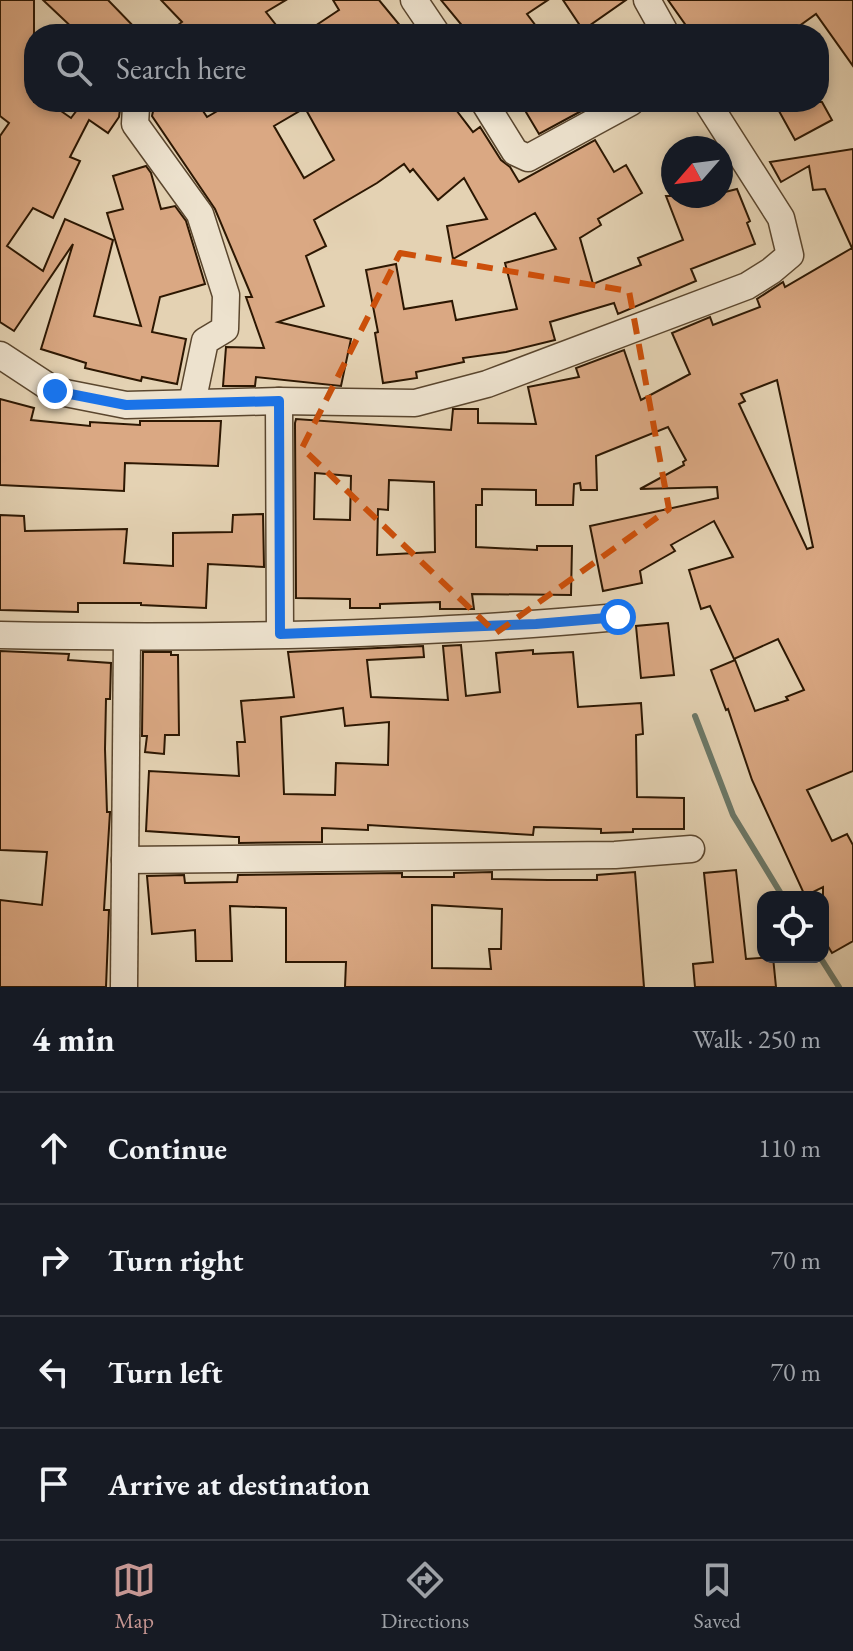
<!DOCTYPE html>
<meta charset="utf-8">
<style>
body{margin:0;font-family:"EB Garamond",serif;background:#242831;color:#f1f3f6}
.controls{position:absolute;right:24px;bottom:24px;display:grid;overflow:hidden;border-radius:16px;box-shadow:0 4px 12px #0003}
.controls button{width:72px;height:72px;display:grid;place-items:center;padding:0;border:0;border-bottom:2px solid #363941;background:#171b24;color:#f1f3f6;font:40px sans-serif}
.compass{position:absolute;left:661px;top:136px;width:72px;height:72px;border-radius:50%;background:#171b24;box-shadow:0 4px 12px #0003;rotate:242deg}
.stop{position:absolute;width:24px;height:24px;margin:-18px;border:6px solid #1a73e8;border-radius:50%;background:#fff}
.stop.end{background:#1a73e8;border-color:#fff;box-shadow:0 2px 8px #0008}
.list{margin:0;padding:0;list-style:none}
h2{display:flex;justify-content:space-between;align-items:center;height:104px;margin:0;padding:0 32px;font-size:34px}
h2 small{font-size:26px;font-weight:400;color:#9ea1a6}
.list li{display:grid;grid-template-columns:52px 1fr auto;gap:24px;align-items:center;box-sizing:border-box;height:112px;padding:0 32px;border-top:2px solid #363941}
.list b{display:block;font-size:30px;white-space:nowrap}
.list em{font-size:26px;font-style:normal;color:#9ea1a6}
.icon{flex:none;width:44px;height:44px;fill:none;stroke:currentColor;stroke-width:2;stroke-linecap:round;stroke-linejoin:round}
.map{position:relative;flex:none;width:853px;height:987px;overflow:hidden}
.search{position:absolute;background:#171b24;box-shadow:0 4px 12px #0003;left:24px;right:24px;top:24px;height:88px;display:flex;align-items:center;gap:20px;box-sizing:border-box;padding:0 28px;border-radius:32px;color:#9ea1a6;font-size:30px}
.sheet{height:552px;background:#171b24}
nav{display:flex;justify-content:space-around;align-items:center;box-sizing:border-box;height:112px;border-top:2px solid #363941;background:#171b24;font-size:22px;color:#9ea1a6}
nav a{display:grid;justify-items:center;gap:4px}
nav .on{color:#c59692}
.map>svg:first-child{display:block}
.lines{fill:none;stroke-linecap:round;stroke-linejoin:round}
.stream{stroke:#6b7868;stroke-width:6}
.building{fill:#daa883;stroke:#2c1702;stroke-width:2;fill-rule:evenodd}
.minor-casing{stroke:#5a462e;stroke-width:29}
.minor{stroke:#ede2ce;stroke-width:26}
.route{stroke:#1a73e8;stroke-width:10}
.marked{fill:none;stroke:#cc4f0a;stroke-width:6;stroke-dasharray:16 10;stroke-linejoin:round}
</style>
<div class="map">
<svg width="853" height="987" viewBox="0 0 853 987">
<rect width="100%" height="100%" fill="#e4d2b3"/>
<filter id="stains"><feTurbulence type="fractalNoise" baseFrequency=".0025" numOctaves="4"/><feColorMatrix values="0 0 0 0 .2 0 0 0 0 .09 0 0 0 0 .02 0 0 0 .5 -.17"/></filter>
<radialGradient id="worn" r=".72"><stop offset=".6" stop-color="#630" stop-opacity="0"/><stop offset="1" stop-color="#630" stop-opacity=".3"/></radialGradient>
<g class="lines">
<g class="stream">
<polyline points="695,716 733,815 783,897"/>
<polyline points="820,957 839,987"/>
</g>
</g>
<g class="building">
<polygon points="0,0 34,0 34,102 48,102 71,118 77,110 65,102 121,102 119,117 108,133 89,120 70,157 80,161 53,218 33,208 7,246 43,271 65,219 113,240 94,316 141,326 107,213 123,209 113,176 146,166 151,173 161,209 175,206 186,221 205,284 160,297 152,332 186,339 177,384 142,377 141,381 85,368 86,363 41,349 73,244 14,331 0,322 0,136 9,123 0,116"/>
<polygon points="43,0 108,0 141,34 79,34"/>
<polygon points="161,0 286,0 266,12 283,34 166,34 182,22"/>
<polygon points="333,0 379,0 407,34 303,34 339,10"/>
<polygon points="441,0 548,0 527,14 542,34 469,34"/>
<polygon points="563,0 626,0 583,30"/>
<polygon points="668,0 853,0 853,66 816,14 788,34 692,34"/>
<path d="M155,102H197L207,117L233,102H450L473,132L480,127L501,160L510,167L519,182L595,140L614,172L626,165L642,193L598,219L601,225L580,238L593,284L641,265L638,258L683,240L666,196H721V193L737,189L750,221L747,223L755,244L691,269L696,281L618,314L614,303L550,322L555,340L506,352L463,358L464,362L416,372L417,378L383,383L375,333L378,332L366,270L396,264L404,309L452,301L456,320L517,309L505,263L556,249L535,213L453,259L447,226L487,219L464,178L438,200L413,169L410,172L404,164L377,183L314,220L326,246L306,256L324,306L278,322L351,339L341,386L256,377L255,386H223L226,347L264,348L246,297H252L215,209L152,116ZM305,108L334,160L304,178L274,126Z"/>
<polygon points="520,102 598,102 539,134"/>
<polygon points="774,102 822,102 832,120 795,140"/>
<path d="M853,149V771L807,790L832,841L847,834L853,845V941L832,953L823,938V887L805,896L752,780L728,709L726,710L711,670L735,660L755,711L788,700L786,697L804,690L778,639L734,659L710,606L701,609L689,570L733,557L714,521L671,545L675,551L640,571L642,583L603,591L590,526L718,498L717,487L640,489L684,465L683,462L686,460L668,427L596,456L597,490H581L580,483L574,484L573,505H536V490L482,489V505H476V547L537,550V546H572L571,595L472,594L474,609H440V602L380,604V608H350V599L296,598L295,423L296,419L451,430L453,409H478V423L536,424L528,387L579,377L576,368L624,350L641,400L690,374L672,333L710,317L713,325L760,307L757,299L783,282L785,287L852,248L825,189L813,190L809,166L781,182L770,162ZM777,380L813,547L807,549L739,404L745,401L741,394ZM315,473L351,476L350,520L314,519ZM389,480L434,482L435,552L377,555L378,509L388,510Z"/>
<polygon points="0,399 34,408 31,420 90,426 90,422 140,425 140,421 221,421 218,466 125,463 124,491 0,485"/>
<polygon points="263,514 264,567 208,564 206,608 141,605 141,603 78,603 78,612 0,610 0,515 24,516 25,531 127,529 124,563 173,566 173,533 232,532 233,515"/>
<polygon points="668,623 674,675 641,678 636,626"/>
<path d="M461,645L466,696L500,692L496,653L533,650V654L573,652L578,707L641,703L643,734L636,735L637,797L684,798V829H633V832L601,833V829L534,827L533,835L368,825V830L322,828V842L239,843V837H235L146,831L149,771L239,776L237,742H245L241,701L294,697L288,652L423,646L424,657L367,660L371,697L448,700L443,646ZM343,708L345,726L389,722L388,765L336,763L335,795L284,794L281,717Z"/>
<polygon points="0,651 69,654 68,660 111,663 110,699 106,699 105,749 107,812 110,812 104,910 109,910 106,987 0,987 0,900 42,905 47,852 0,850"/>
<polygon points="143,652 171,652 171,655 178,655 179,735 165,735 164,754 145,752 147,736 142,736"/>
<polygon points="736,870 746,959 773,957 776,987 695,987 693,964 713,962 704,873"/>
<path d="M492,872V879L548,880H597V875L635,872L644,987H345L346,962H286V908L230,906L232,961H196L195,930L152,934L147,876L184,875L185,883L237,882L238,875L402,873V877H454V873ZM432,905L502,909L501,949H489L491,969L432,968Z"/>
</g>
<g class="lines">
<defs>
<g id="minor">
<polyline points="414,0 437,34"/>
<polyline points="647,0 666,34"/>
<polyline points="139,102 136,107 135,124 200,214 226,295 225,329 205,341 192,403"/>
<polyline points="484,102 515,152 528,158 631,102"/>
<polyline points="0,355 55,391 126,405 279,401 415,403 487,384 747,286 771,271 790,255 781,218 707,102"/>
<polyline points="279,401 280,634"/>
<path d="M0,635C206,639 413,636 618,617"/>
<polyline points="125,860 615,855 691,849"/>
<polyline points="124,987 127,637"/>
</g>
</defs>
<use href="#minor" class="minor-casing"/>
<use href="#minor" class="minor"/>
</g>
<g class="lines">
<polyline class="route" points="55,391 126,405 279,401 280,634 536,624 618,617"/>
</g>
<path class="marked" d="M400,253L629,291L669,509L496,633L302,448Z"/>
<rect width="100%" height="100%" filter="url(#stains)"/>
<rect width="100%" height="100%" fill="url(#worn)"/>
</svg>
<div class="controls">
<button><svg class="icon" aria-label="locate" viewBox="0 0 24 24"><circle cx="12" cy="12" r="6"/><path d="M12 2v4M12 18v4M2 12h4M18 12h4"/></svg></button>
</div>
<svg class="compass" viewBox="-18 -18 36 36"><path d="M0-13l5 13h-10z" fill="#e53935"/><path d="M0 13l5-13h-10z" fill="#9ea1a6"/></svg>
<div class="stop" style="left:618px;top:617px"></div>
<div class="stop end" style="left:55px;top:391px"></div>
<div class="search"><svg class="icon" aria-label="search" viewBox="0 0 24 24"><circle cx="10" cy="10" r="6"/><path d="M15 15l6 6"/></svg>Search here</div>
</div>
<section class="sheet">
<h2>4 min<small>Walk · 250 m</small></h2>
<ul class="list">
<li><svg class="icon" aria-label="ahead" viewBox="0 0 24 24"><path d="M12 20V5M6 11l6-6 6 6"/></svg><div><b>Continue</b></div><em>110 m</em></li>
<li><svg class="icon" aria-label="right" viewBox="0 0 24 24"><path d="M7 20v-9h11M14 6l5 5-5 5"/></svg><div><b>Turn right</b></div><em>70 m</em></li>
<li><svg class="icon" aria-label="left" viewBox="0 0 24 24"><path d="M17 20v-9H6M10 6l-5 5 5 5"/></svg><div><b>Turn left</b></div><em>70 m</em></li>
<li><svg class="icon" aria-label="arrive" viewBox="0 0 24 24"><path d="M6 21V4h12l-3 4 3 4H6"/></svg><div><b>Arrive at destination</b></div></li>
</ul>
</section>
<nav>
<a class="on"><svg class="icon" aria-label="map" viewBox="0 0 24 24"><path d="M3 6l6-2 6 2 6-2v14l-6 2-6-2-6 2zM9 4v14M15 6v14"/></svg>Map</a>
<a><svg class="icon" aria-label="directions" viewBox="0 0 24 24"><path d="M12 3l9 9-9 9-9-9zM9 14v-3h6M13 9l2 2-2 2"/></svg>Directions</a>
<a><svg class="icon" aria-label="saved" viewBox="0 0 24 24"><path d="M7 4h10v16l-5-4-5 4z"/></svg>Saved</a>
</nav>
